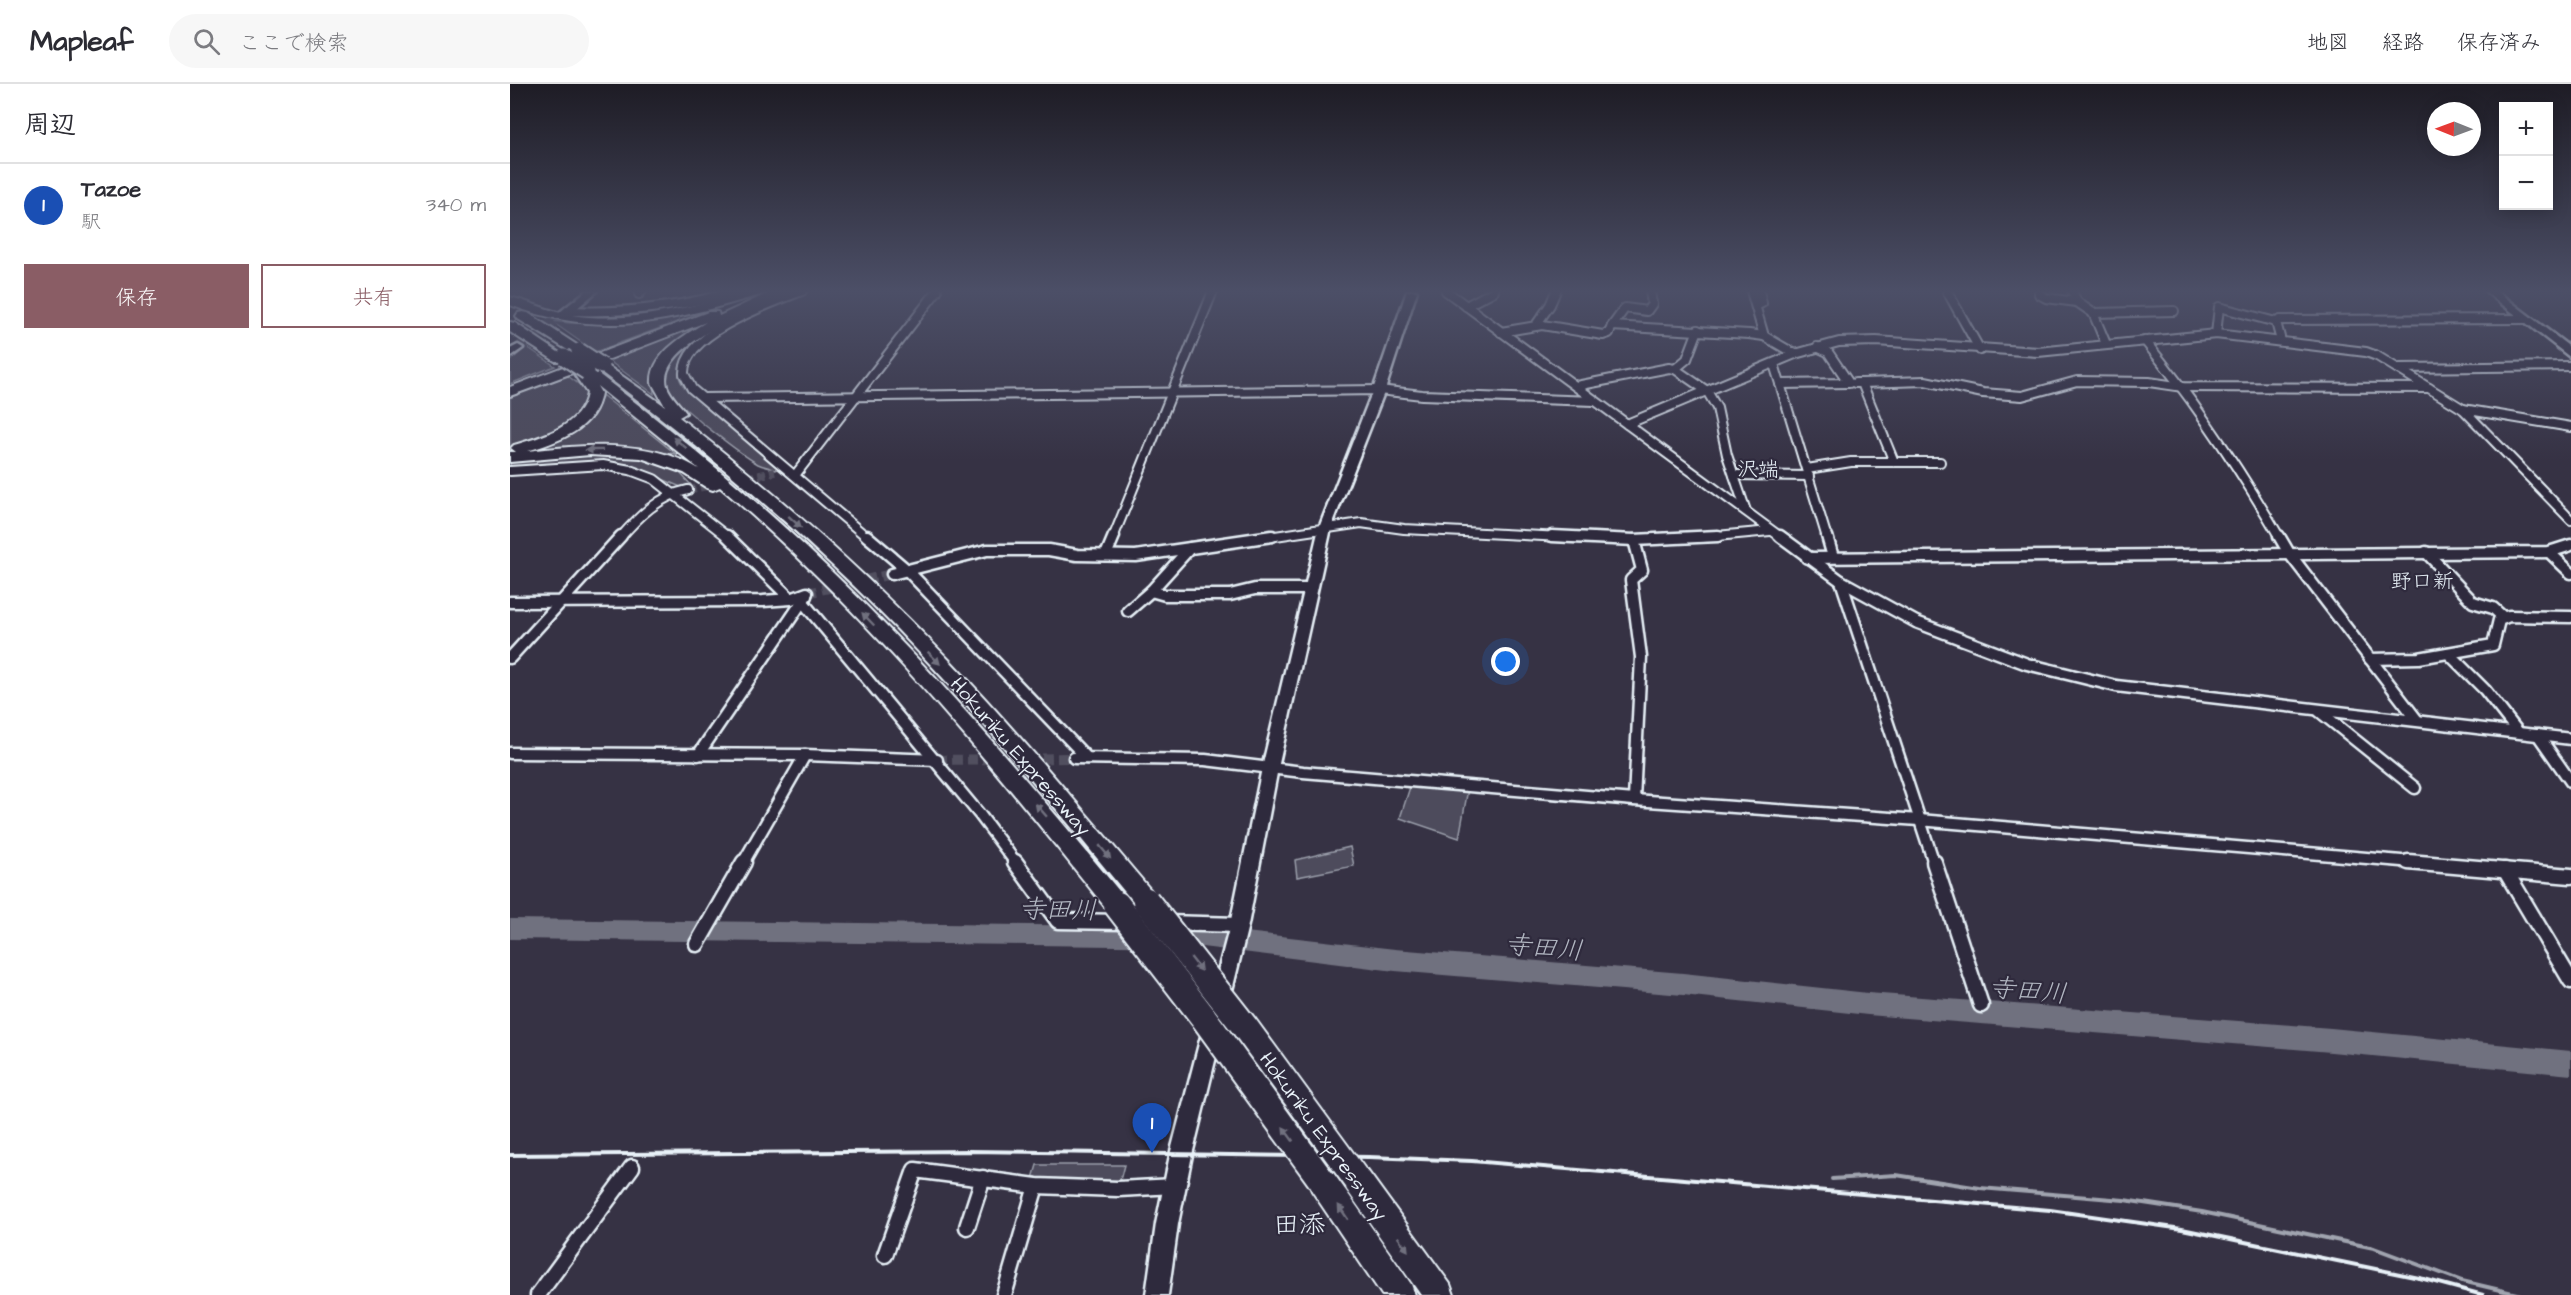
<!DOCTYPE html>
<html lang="ja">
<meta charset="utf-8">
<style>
body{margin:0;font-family:"Architects Daughter","Klee One",sans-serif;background:#f7f7f7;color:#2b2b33}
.controls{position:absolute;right:18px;top:18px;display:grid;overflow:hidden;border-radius:0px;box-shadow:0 3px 15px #0003}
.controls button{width:54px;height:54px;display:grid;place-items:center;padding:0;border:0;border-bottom:2px solid #e1e1e2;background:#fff;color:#2b2b33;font:30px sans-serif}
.compass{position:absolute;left:1917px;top:18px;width:54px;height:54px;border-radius:50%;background:#fff;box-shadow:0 3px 15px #0003;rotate:271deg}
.you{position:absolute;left:996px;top:578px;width:21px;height:21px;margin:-15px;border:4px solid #fff;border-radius:50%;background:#1a73e8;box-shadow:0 0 0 9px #1a73e833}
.badge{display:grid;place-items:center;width:39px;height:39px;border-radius:50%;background:#8a5d65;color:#fff;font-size:20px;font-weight:700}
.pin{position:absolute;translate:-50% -50px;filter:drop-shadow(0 2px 3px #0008)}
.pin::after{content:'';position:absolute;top:32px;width:21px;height:18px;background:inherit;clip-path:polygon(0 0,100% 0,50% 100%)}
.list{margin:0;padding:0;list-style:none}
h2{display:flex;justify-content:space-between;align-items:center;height:78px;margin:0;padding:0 24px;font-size:26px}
h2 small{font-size:20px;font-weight:400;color:#7c7c81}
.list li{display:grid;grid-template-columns:39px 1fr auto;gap:18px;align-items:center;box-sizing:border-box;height:84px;padding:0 24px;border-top:2px solid #e1e1e2}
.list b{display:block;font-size:22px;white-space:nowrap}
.list p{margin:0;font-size:20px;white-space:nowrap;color:#7c7c81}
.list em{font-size:20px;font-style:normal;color:#7c7c81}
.actions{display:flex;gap:12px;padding:18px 24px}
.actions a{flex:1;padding:14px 0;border:2px solid #8a5d65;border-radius:0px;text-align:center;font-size:21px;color:#8a5d65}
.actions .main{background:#8a5d65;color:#fff}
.icon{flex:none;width:33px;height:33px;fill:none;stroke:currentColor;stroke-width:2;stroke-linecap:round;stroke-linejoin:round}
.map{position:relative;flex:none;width:2061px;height:1211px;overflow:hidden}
header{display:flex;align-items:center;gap:36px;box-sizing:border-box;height:84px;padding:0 30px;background:#fff;border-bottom:2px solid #e1e1e2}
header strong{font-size:28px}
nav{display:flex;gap:33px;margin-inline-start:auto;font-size:21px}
.search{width:420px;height:54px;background:#f7f7f7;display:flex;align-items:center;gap:15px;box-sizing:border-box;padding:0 21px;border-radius:33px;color:#7c7c81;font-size:22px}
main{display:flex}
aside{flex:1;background:#fff}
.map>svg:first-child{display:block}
.green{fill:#4d4b5c;stroke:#9a9eaa;stroke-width:1.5}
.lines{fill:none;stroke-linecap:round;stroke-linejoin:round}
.stream{stroke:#a0a4af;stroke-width:4}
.river{fill:#70717f;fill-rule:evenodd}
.street-tunnel-far1{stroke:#514f5f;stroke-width:8;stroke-dasharray:8 4;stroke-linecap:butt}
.street-tunnel{stroke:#514f5f;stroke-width:10;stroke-dasharray:10 5;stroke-linecap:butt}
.secondary-tunnel{stroke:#514f5f;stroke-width:11;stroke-dasharray:11 6;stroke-linecap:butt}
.street-far2-casing{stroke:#e8f1f8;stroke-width:12}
.street-far1-casing{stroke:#e8f1f8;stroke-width:15}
.street-casing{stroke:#e8f1f8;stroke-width:19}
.secondary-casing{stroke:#e8f1f8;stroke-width:5}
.primary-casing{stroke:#e8f1f8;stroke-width:5}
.highway-casing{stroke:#e8f1f8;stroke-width:4}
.street-far2{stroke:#2f2a3d;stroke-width:8}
.street-far1{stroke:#2f2a3d;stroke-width:10}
.street{stroke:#2f2a3d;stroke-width:14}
.secondary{fill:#2f2a3d;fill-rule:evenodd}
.primary{fill:#2f2a3d;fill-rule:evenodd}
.highway{fill:#2f2a3d;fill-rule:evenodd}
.rail{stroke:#e8f1f8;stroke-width:4}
.highway-bridge-far1-casing{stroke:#e8f1f8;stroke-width:19;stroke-linecap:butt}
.highway-bridge-casing{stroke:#e8f1f8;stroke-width:30;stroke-linecap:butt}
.highway-bridge-far1{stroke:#2f2a3d;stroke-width:15}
.highway-bridge{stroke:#2f2a3d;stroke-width:26}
.oneway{fill:#70707e}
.labels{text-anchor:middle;stroke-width:4.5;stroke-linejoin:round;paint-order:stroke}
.street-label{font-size:20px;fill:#e8f1f8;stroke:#2f2a3d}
.neighbourhood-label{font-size:21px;fill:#e8f1f8;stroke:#2f2a3d}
.near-water-label{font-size:26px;font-style:italic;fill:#b2b7c2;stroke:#2f2a3d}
.near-neighbourhood-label{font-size:26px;fill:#e8f1f8;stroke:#2f2a3d}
</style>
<header>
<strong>Mapleaf</strong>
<div class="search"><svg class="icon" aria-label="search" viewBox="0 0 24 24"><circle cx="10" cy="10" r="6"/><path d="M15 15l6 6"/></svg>ここで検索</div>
<nav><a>地図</a><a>経路</a><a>保存済み</a></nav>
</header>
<main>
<aside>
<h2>周辺<small></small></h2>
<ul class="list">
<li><span class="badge" style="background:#1a4fb4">1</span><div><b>Tazoe</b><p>駅</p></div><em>340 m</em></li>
</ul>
<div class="actions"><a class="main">保存</a><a>共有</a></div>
</aside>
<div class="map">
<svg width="2061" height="1211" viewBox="0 0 2061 1211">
<rect width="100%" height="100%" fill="#363244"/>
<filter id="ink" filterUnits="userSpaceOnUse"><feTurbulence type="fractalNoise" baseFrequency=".0167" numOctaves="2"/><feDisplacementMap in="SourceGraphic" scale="12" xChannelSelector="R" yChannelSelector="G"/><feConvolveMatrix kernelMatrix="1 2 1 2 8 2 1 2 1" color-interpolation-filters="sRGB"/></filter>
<g filter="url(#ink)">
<g class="green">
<path d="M229,215L85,268L41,237C106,246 166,230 229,215Z"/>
<polygon points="234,222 177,254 143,299 144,310 95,274"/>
<path d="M221,237C207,248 173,269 169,286C167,294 173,301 177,307L273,382L266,386C260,383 254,383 248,380C229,369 210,353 192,339C181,329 166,319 159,306C143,275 200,247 221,237Z"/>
<polygon points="17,263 45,282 0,300 0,277"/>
<polygon points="54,289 75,305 79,316 61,341 25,357 0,364 0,311"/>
<path d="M92,311L166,370C113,362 62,365 9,368C39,357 85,347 92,311Z"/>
<path d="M93,370C116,371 144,374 165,385C171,389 177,397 182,402L173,404L131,386L98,379L66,378L0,386V378Z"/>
<polygon points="901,700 958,705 949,754 890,734"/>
<polygon points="840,763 844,782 787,793 785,776"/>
<polygon points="527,1081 614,1081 609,1100 522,1098"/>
</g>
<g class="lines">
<polyline class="stream" points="1322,1095 1386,1091 1470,1104 1614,1116 1692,1128 1864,1164 1952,1197 2011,1211"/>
<polygon class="river" points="0,835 692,843 885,865 1173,889 1358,909 1821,944 2061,967 2061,991 1821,968 1358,931 1173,911 885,887 692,863 0,855"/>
<polyline class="street-tunnel-far1" points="178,406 265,388"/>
<g class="street-tunnel">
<polyline points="297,509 382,490"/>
<polyline points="427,676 564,674"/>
</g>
<polyline class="secondary-tunnel" points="8,264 54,230"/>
<defs>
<g id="street-far2">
<path d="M292,207C261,219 172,250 174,290L182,305L358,454"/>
<polyline points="936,207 1272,454"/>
<polyline points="1241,207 1254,252"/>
<polyline points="1437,207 1470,266"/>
<polyline points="1529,207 1529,210 1536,214 1567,218"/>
<polyline points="1562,207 1567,218 1583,229 1596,260"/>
<polyline points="129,210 132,207"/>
<polyline points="956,222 984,207"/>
<polyline points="1246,222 1252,219 1249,207"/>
<path d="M58,227C116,229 170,224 225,207"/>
<polyline points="1583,229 1664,227"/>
<polyline points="1026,241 1040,221 1046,207"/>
<polyline points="1102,242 1115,224 1137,227 1142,220 1140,207"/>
<polyline points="991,248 1032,241 1093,251 1099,249 1102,242 1239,250 1254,252 1285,270"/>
<polyline points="1706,250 1709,223 1766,238"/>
<path d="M1635,257C1686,319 1729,384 1770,454"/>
<polyline points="1771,257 1766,238 1770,236 2016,235"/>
<polyline points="1264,280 1317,454"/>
<polyline points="1890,284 2061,282"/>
<polyline points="1165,285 1177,275 1188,246"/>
<polyline points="1345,299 1352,299 1384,378"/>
<polyline points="1352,299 1415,297 1473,309 1512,312 1567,297 1639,298 1673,303 1919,304"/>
<polyline points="1270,300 1339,299 1318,268 1307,263"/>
<polyline points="1066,302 1159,284 1165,285 1197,307 1207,324 1217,371 1236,427"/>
<polyline points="194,314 869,306 912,311 1084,317"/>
<polyline points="1953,325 2061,343"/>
<polyline points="1117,340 1285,270 1329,258 1366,257 1528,268 1706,250 1856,268 1867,272 1953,325 2061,436"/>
<polyline points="1297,385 1341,378 1430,378"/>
<polyline points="0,387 93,381 120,386 144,395 219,454"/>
<polyline points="286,390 427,207"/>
<polyline points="1224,391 1299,392"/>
<path d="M110,454C129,432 149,412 178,406"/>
<polyline points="603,454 703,207"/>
<polyline points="752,454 851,439 894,445 1073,454"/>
<polyline points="1185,454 1260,447"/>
</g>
<g id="street-far1">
<polyline points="217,452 281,515"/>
<polyline points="357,452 397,486 577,674"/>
<polyline points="1042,452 1124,456 1208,452"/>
<polyline points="1270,452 1331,497 1406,538 1517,580 1606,602 2061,655"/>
<polyline points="1317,452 1323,473"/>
<polyline points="1769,452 1779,469 1907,636"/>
<polyline points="1124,456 1132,486 1121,496 1131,573 1124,716"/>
<polyline points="1916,468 1963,518 1983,524 1994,534"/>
<polyline points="2039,468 2061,489"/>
<polyline points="596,471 604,452"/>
<polyline points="1297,474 2039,468 2061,461"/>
<polyline points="382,490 477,466 539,466 567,471 626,472 762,452"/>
<polyline points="1331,497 1424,779"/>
<polyline points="641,507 680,464"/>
<polyline points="0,518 253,517 281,515 297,509"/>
<polyline points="293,518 470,731 506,779"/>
<polyline points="618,527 641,507 655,511 720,511 745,505 800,505"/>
<polyline points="1938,569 1975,606 2008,648"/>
<polyline points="0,574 111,452"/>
<polyline points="1860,575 1909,574 1983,561 1989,536 1999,532 2061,533"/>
<polyline points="1809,627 1905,704"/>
<polyline points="2028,651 2061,698"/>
<polyline points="0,669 295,671 427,676"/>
<polyline points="188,671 296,512"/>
<polyline points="564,674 695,676 793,688 1124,716 1409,736 1915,779"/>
<polyline points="233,779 295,671"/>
</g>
<g id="street">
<polyline points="505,778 548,837 616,838"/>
<polyline points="1424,778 1471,921"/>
<polyline points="1898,778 2061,792"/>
<polyline points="1995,786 2061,897"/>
<polyline points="656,839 729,841"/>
<polyline points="187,860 234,778"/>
<polyline points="457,1143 473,1094"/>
<polyline points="375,1171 405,1086 526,1102 608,1105 665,1102"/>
<polyline points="28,1211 122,1083"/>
<polyline points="494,1211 526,1102"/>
</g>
<g id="secondary">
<polygon points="76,207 87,207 58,232 50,232 50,228"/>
<polygon points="897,207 907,207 875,306 821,444 768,684 738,841 682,1071 668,1140 658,1211 636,1211 646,1140 660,1071 720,841 752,684 809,444 863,306"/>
<polygon points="8,261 13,264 0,273 0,265"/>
</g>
<polygon id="primary" points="1975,207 1987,207 2061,264 2061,274"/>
<g id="highway">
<path d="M234,207H254L253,210C162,237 92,256 0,221V213C21,218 40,228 62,231C120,240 179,224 234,207Z"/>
<path d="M263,207H280C272,215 257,219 247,223C222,235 147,267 157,302C161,313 170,320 176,329L169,333C265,408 356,489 440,577C511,652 577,731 644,810L648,817L644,824L636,827L628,824C550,729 473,634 388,546C295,450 194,365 87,285L86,280L76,284L82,285C157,342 229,401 298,465C413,573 515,693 615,814L619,821L615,828L607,831L599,828C480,678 356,527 210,403L203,406L197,404L174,389L131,374L80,371L0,378V368H6L1,364L4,361C32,353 72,342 77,309L64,290L65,288L0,312V303L198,228H208L209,232ZM196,238C175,251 140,270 142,299L155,322L92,278ZM87,302L189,385C139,354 72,361 17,367C48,358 86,345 91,309Z"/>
<polygon points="13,228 18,229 76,267 74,270 64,270 8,235 6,232 8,229"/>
<polygon points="0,238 5,239 57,274 55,277 45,277 0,248"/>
<polygon points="847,1082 857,1086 940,1200 944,1211 911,1211 837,1106 833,1096 837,1086"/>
<polygon points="812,1083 822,1087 901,1200 905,1211 872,1211 802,1107 798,1097 802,1087"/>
</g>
</defs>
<use href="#street-far2" class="street-far2-casing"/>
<use href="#street-far1" class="street-far1-casing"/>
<use href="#street" class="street-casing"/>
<use href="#secondary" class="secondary-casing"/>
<use href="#primary" class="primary-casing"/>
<use href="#highway" class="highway-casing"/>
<use href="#street-far2" class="street-far2"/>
<use href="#street-far1" class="street-far1"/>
<use href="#street" class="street"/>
<use href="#secondary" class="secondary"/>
<use href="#primary" class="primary"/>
<use href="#highway" class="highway"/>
<polyline class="rail" points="0,1071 460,1067 859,1073 962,1077 1540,1126 1672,1145 1914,1195 1973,1211"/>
<defs>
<g id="highway-bridge-far1">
<polyline points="69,267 92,282"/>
<polyline points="54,273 77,288"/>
</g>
<g id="highway-bridge">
<polyline points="636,817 735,943 847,1096"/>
<polyline points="607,821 694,934 812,1097"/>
</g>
</defs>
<use href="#highway-bridge-far1" class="highway-bridge-far1-casing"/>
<use href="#highway-bridge" class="highway-bridge-casing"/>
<use href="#highway-bridge-far1" class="highway-bridge-far1"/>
<use href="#highway-bridge" class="highway-bridge"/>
</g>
<defs><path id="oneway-solid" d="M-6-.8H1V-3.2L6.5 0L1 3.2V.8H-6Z" transform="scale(1.5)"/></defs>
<g class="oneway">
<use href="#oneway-solid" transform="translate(170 359) rotate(-141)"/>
<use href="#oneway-solid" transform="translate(84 366) rotate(179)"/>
<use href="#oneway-solid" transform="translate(285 438) rotate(42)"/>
<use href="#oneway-solid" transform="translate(358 535) rotate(-134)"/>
<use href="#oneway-solid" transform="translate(424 574) rotate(45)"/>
<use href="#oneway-solid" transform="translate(531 726) rotate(-131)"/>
<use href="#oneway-solid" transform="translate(595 768) rotate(50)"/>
<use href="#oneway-solid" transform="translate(686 880) rotate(52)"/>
<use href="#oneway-solid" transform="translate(778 1050) rotate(-126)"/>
<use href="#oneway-solid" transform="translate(833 1128) rotate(-124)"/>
<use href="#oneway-solid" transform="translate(893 1160) rotate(54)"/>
</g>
</g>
<linearGradient id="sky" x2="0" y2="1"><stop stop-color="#1e1c25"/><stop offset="0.55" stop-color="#4c4f67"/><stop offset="1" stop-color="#4c4f67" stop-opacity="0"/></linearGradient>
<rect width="2061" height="377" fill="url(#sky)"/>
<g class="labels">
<g class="street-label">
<text transform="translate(511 672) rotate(49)" y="7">Hokuriku Expressway</text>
<text transform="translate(814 1052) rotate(54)" y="7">Hokuriku Expressway</text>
</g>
<g class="neighbourhood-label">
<text x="1248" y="392">沢端</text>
<text x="1912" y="504">野口新</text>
</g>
<g class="near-water-label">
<text transform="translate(548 825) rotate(1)" y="9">寺田川</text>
<text transform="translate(1034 863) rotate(5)" y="9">寺田川</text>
<text transform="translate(1518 906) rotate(5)" y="9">寺田川</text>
</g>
<g class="near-neighbourhood-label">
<text x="789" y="1149">田添</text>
</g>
</g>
</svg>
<div class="controls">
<button>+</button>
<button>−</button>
</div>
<svg class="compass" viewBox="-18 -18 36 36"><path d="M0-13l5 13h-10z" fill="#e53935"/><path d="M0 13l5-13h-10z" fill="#7c7c81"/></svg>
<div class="you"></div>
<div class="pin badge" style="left:642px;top:1069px;background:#1a4fb4">1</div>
</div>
</main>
